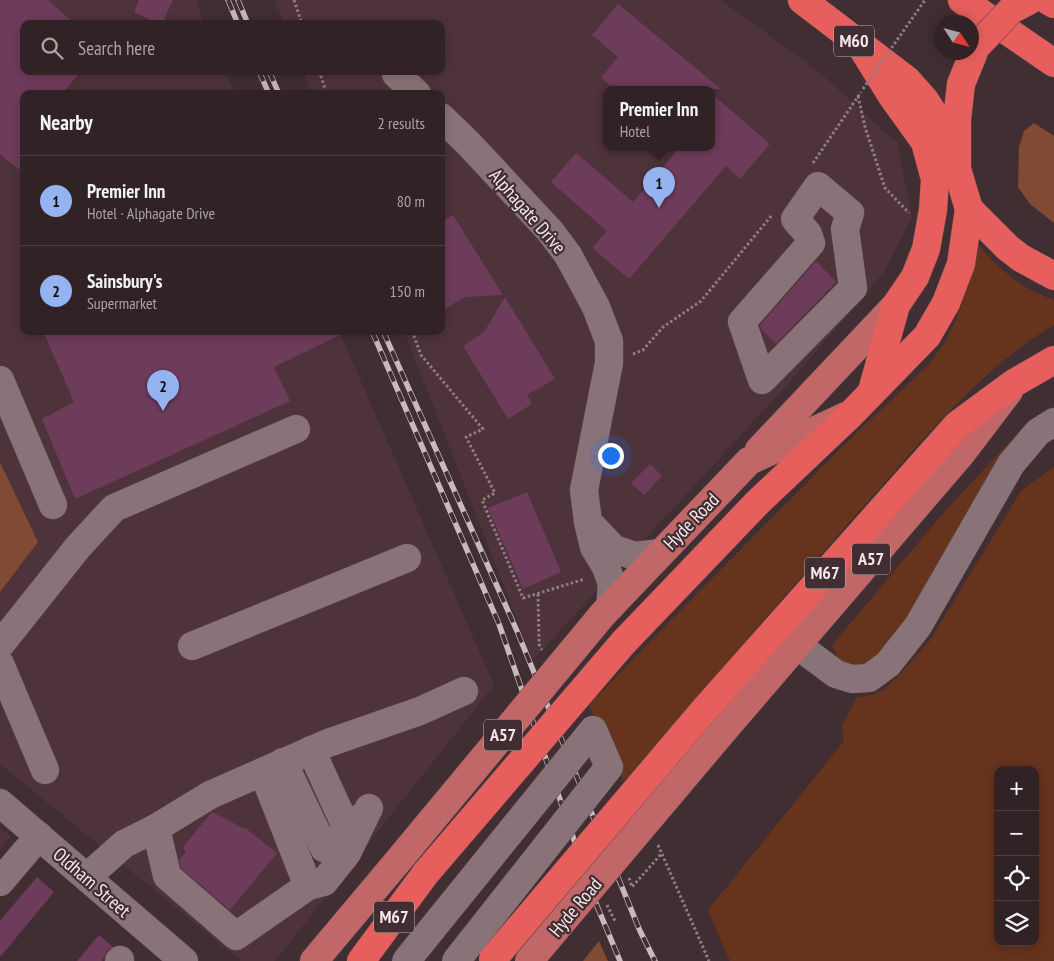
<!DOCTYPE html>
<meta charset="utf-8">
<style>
body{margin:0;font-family:"PT Sans Narrow",sans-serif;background:#392a2e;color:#f1f3f6}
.controls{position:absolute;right:15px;bottom:15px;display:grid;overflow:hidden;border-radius:10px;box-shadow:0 2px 12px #0003}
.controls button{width:45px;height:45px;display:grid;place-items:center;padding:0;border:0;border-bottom:1px solid #4c3f43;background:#312226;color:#f1f3f6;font:25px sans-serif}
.compass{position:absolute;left:934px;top:15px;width:45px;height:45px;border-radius:50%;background:#312226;box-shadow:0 2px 12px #0003;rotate:126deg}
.you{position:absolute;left:610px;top:455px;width:18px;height:18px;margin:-12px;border:4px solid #fff;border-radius:50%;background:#1a73e8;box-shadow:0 0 0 8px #1a73e833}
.badge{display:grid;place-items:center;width:32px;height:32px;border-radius:50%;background:#95b2f1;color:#111;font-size:16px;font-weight:700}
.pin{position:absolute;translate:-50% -41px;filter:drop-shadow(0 1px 2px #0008)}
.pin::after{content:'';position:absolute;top:26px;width:18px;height:15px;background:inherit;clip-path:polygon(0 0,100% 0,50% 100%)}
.popup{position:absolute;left:603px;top:86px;width:112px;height:65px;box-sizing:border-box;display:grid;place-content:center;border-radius:10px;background:#312226;filter:drop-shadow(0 1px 4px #0005);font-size:16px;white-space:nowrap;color:#a8a4a7}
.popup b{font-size:19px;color:#f1f3f6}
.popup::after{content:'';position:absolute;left:50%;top:100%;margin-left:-10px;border:10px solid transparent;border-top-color:#312226}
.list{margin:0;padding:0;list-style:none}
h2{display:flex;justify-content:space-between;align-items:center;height:65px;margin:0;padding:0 20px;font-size:21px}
h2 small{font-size:16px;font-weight:400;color:#a8a4a7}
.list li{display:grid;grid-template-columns:32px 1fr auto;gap:15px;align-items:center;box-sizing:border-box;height:90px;padding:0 20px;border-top:1px solid #4c3f43}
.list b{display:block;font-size:19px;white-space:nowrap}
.list p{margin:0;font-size:16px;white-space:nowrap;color:#a8a4a7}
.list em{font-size:16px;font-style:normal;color:#a8a4a7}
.icon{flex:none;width:28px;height:28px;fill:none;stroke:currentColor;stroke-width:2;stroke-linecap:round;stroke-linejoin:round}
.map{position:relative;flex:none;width:1054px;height:961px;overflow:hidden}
.search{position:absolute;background:#312226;box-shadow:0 2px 12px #0003;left:20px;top:20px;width:425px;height:55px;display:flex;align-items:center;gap:12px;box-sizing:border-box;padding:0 18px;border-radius:10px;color:#a8a4a7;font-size:19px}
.panel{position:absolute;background:#312226;box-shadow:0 2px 12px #0003;left:20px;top:90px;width:425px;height:245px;border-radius:10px}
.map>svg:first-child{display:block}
.built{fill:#4e333a;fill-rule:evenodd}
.green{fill:#66331d;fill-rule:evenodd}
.forest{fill:#814a33}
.building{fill:#6e3c5b}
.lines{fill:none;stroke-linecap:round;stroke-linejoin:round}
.minor-casing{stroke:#5d4c50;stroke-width:29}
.major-casing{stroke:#5d4c50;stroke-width:29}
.highway-casing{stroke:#5d4c50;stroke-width:29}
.path{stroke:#8f7e81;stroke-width:3;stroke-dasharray:2.5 2.5;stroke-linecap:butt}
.minor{stroke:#8a7378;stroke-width:28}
.major{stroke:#c16768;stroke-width:28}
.highway{stroke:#e65f5d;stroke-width:28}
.rail-casing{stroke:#c8b9bc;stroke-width:5.5}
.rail{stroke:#412e32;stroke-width:4;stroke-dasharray:11;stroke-linecap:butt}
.minor-bridge-casing{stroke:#5d4c50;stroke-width:29;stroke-linecap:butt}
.major-bridge-casing{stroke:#5d4c50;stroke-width:29;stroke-linecap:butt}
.highway-bridge-casing{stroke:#5d4c50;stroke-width:29;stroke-linecap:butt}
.path-bridge{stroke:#8f7e81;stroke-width:3;stroke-dasharray:2.5 2.5;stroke-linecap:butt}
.minor-bridge{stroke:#8a7378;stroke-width:28}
.major-bridge{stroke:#c16768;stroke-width:28}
.highway-bridge{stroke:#e65f5d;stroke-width:28}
.labels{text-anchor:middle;stroke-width:4.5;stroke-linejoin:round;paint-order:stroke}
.shield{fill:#412e32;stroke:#bfb0b3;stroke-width:1}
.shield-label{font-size:18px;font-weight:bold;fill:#f5e7ea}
.street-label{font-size:19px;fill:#f5e7ea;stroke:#412e32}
</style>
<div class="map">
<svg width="1054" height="961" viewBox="0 0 1054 961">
<rect width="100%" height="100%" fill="#412e32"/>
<g class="built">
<polygon points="0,0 196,0 204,24 24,24 24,71 225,71 235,94 24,94 24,331 339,331 494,685 275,961 241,961 0,764 0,592 38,542 0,462"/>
<path d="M275,0H721L819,72L897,143L912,217L884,272L789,383L533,660L404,331H441V94H311L303,71H441V24H284ZM606,89H712V147H606Z"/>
<polygon points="0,827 11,837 0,850"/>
</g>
<g class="green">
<path d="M976,242C998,268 1021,289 1054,300V325C982,368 926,436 871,498C787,592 706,688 625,784L589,705L668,623L844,445L929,364L944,344L956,320L966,291Z"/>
<polygon points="1016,435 1021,440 895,640 868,663 860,668 841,664 832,645 946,510"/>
<path d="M1054,467V961H730L708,910L844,741L842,726L857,697L868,696L883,690L898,676L928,643L1021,491ZM998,770H1035V942H998Z"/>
</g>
<g class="forest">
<polygon points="1034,123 1054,136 1054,223 1030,204 1018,187 1019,147 1024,131"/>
<polygon points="0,462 38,542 0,592"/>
<polygon points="599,941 608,961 583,961"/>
</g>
<g class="building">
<polygon points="0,0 48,0 75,24 24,24 24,71 81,71 62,94 24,94 24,174 0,154"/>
<polygon points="139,0 173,0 162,24 159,24 134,12"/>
<polygon points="618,4 721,89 614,89 601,78 618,57 592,35"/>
<polygon points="712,94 770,144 740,179 726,166 629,279 592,248 607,231 551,182 576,153 633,202 680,147 712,147"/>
<polygon points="453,215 503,295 465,297 441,311 441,222"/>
<polygon points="816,261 836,282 776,344 761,329 760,325"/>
<polygon points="505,297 555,379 527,395 532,404 508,419 463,346 484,332"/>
<polygon points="43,331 348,331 274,367 290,401 75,499 42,419 74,402"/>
<polygon points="650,464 662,476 644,495 631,483"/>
<polygon points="527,492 561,572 523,589 488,508"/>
<polygon points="212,812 243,828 244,827 277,853 230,910 181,868 179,860 186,852 183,847"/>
<polygon points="37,877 54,892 0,957 0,921"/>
<polygon points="99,935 113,947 108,950 102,961 77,961"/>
</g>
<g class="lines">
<defs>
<g id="minor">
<polyline points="396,74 417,94"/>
<polyline points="441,117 468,143 550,231 568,255 596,307 609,341 609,363 584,490 588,522 594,547 606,567 612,584 610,607"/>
<polygon points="818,186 850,213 845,229 853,288 762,380 742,322 811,243 808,234 795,219"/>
<polyline points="0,380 53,505"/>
<polyline points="591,525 614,549 635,556 660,553"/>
<polyline points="0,645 78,547 114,508 296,429"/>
<polyline points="797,645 836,674 852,679 869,678 888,664 918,626 1011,464 1038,432 1054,422"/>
<polyline points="192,646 407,558"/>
<polyline points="0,664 45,770"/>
<polyline points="311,750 348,831 360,818"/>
<polyline points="283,762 324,848 348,831"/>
<polyline points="263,772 308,886 324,882 347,853 369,808"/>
<polyline points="0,803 184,961"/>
<polyline points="156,828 167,876 236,936 308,886"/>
<polyline points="87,877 124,844 156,828 210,795 328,743 420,711 464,691"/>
<polyline points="0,882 39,836"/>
<polyline points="119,961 120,960"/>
</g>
<g id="major">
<polyline points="759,450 896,305"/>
<polyline points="603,614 749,461 846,416"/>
<polyline points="724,730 961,454 1009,391"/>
<polyline points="314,961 403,855"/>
</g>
<g id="highway">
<polyline points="802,0 907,80 924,99 937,119 951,156"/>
<polyline points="962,0 1054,63"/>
<polyline points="1047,0 1054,4"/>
<polyline points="861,46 892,96 925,142 935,179 933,210 926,249 915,277 896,305 872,391"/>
<polyline points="976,47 961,84 957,120 957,169 969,209 1008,248 1021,258 1054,276"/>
<polyline points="623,643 757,503 851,414 927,336 946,303 961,264 969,209"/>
<polyline points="705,709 957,425 1014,383 1054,360"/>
<polyline points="361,961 426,873"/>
</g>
</defs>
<use href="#minor" class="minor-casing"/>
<use href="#major" class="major-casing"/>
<use href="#highway" class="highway-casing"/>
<g class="path">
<polyline points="294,0 302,24"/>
<polyline points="319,71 327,94"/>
<polyline points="858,96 865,127 885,188 909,213"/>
<polyline points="813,163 861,92"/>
<polyline points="412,331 421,355 483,429 466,437 495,493 482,500 523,598 585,579"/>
<polyline points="633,354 643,350 663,327 701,301 772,215"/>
<polyline points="538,594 539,644 542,650"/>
<polyline points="658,845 709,961"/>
<polyline points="629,878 632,887 662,853"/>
<polyline points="607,905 616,923"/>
</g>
<use href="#minor" class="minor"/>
<use href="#major" class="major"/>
<use href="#highway" class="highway"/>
<defs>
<g id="rail">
<polyline points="228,0 238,24"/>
<polyline points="238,0 248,24"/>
<polyline points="259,71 269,94"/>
<polyline points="269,71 279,94"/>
<polyline points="372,331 499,624 597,906 620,961"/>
<polyline points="383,331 517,631 640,931 655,961"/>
</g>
</defs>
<use href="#rail" class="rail-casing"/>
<use href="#rail" class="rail"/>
<defs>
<polyline id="minor-bridge" points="406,961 593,730 609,767 456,961"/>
<g id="major-bridge">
<polyline points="403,855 603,614"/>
<polyline points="529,961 724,730"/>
</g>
<g id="highway-bridge">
<polyline points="976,47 1011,10 1030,0"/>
<polyline points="426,873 623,643"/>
<polyline points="493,959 705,709"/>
</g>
</defs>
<use href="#minor-bridge" class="minor-bridge-casing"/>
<use href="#major-bridge" class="major-bridge-casing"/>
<use href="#highway-bridge" class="highway-bridge-casing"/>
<polyline class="path-bridge" points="863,89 925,0"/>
<use href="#minor-bridge" class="minor-bridge"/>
<use href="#major-bridge" class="major-bridge"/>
<use href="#highway-bridge" class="highway-bridge"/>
</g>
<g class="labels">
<g class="shield">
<rect x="834" y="25.5" width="40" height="31" rx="4"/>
<rect x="852" y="543.5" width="38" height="31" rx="4"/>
<rect x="805" y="557.5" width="40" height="31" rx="4"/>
<rect x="484" y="719.5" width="38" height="31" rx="4"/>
<rect x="374" y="901.5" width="40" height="31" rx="4"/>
</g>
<g class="shield-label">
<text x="854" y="47">M60</text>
<text x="871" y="565">A57</text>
<text x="825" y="579">M67</text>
<text x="503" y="741">A57</text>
<text x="394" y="923">M67</text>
</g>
<g class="street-label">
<text transform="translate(528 211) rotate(49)" y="7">Alphagate Drive</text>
<text transform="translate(691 521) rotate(-46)" y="7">Hyde Road</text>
<text transform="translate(92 882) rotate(41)" y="7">Oldham Street</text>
<text transform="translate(575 907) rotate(-50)" y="7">Hyde Road</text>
</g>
</g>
</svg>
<div class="controls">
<button>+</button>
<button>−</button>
<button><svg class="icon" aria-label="locate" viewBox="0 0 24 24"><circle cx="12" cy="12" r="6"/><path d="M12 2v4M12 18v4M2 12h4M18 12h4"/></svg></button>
<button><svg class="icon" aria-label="layers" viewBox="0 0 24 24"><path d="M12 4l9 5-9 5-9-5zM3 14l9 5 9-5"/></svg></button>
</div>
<svg class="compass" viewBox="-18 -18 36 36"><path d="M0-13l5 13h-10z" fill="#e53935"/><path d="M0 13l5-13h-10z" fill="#a8a4a7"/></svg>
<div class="you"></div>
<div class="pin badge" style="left:659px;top:208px">1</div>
<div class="popup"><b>Premier Inn</b>Hotel</div>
<div class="pin badge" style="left:163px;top:411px">2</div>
<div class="search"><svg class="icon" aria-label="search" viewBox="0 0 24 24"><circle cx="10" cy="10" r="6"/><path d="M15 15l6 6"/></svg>Search here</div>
<section class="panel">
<h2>Nearby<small>2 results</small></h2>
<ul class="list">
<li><span class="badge">1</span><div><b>Premier Inn</b><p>Hotel · Alphagate Drive</p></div><em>80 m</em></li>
<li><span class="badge">2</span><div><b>Sainsbury's</b><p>Supermarket</p></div><em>150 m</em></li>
</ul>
</section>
</div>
